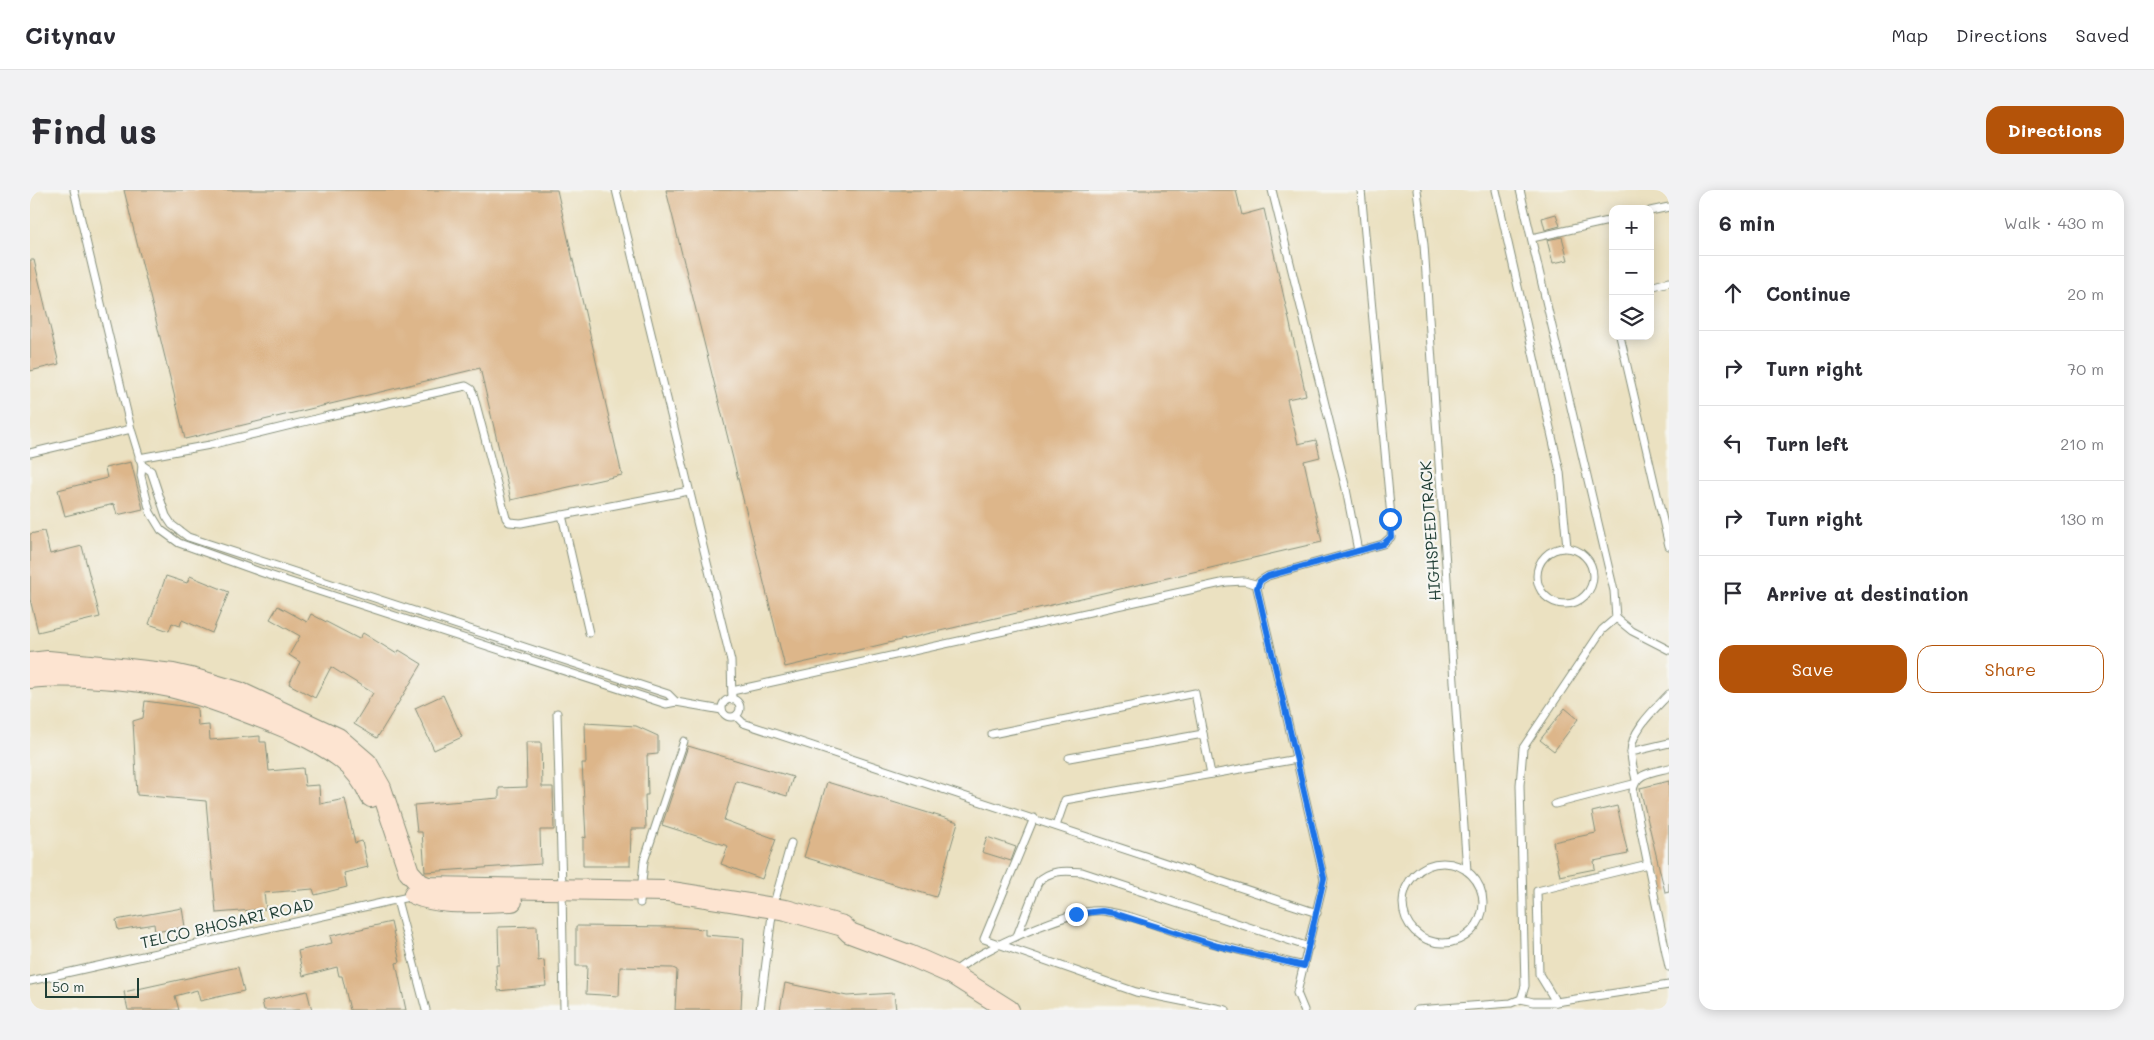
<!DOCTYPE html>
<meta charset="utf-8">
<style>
body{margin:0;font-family:Mali,sans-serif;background:#f2f2f3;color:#2b2b33}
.controls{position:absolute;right:15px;top:15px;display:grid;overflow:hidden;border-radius:10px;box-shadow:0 2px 12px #0003}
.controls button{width:45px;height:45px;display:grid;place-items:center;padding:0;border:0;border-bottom:1px solid #e1e1e2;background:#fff;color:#2b2b33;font:25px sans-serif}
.scale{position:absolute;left:15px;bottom:12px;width:94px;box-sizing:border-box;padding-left:5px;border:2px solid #1f3d34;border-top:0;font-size:14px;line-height:18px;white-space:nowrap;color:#1f3d34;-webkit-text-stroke:4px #f6f6f2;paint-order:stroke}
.stop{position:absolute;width:15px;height:15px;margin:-11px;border:4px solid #1a73e8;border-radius:50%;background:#fff}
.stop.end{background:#1a73e8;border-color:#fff;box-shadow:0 1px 5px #0008}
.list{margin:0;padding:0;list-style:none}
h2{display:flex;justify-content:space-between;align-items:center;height:65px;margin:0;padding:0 20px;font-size:21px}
h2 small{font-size:16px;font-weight:400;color:#7c7c81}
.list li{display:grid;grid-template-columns:32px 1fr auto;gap:15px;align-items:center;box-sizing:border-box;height:75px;padding:0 20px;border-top:1px solid #e1e1e2}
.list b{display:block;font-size:19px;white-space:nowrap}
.list em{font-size:16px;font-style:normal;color:#7c7c81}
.actions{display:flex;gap:10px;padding:15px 20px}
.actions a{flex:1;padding:11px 0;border:1px solid #b45309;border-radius:15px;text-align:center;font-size:18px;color:#b45309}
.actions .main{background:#b45309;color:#fff}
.icon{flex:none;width:28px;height:28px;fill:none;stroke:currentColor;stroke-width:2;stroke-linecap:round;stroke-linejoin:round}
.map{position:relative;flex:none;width:1639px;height:820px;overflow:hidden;border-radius:15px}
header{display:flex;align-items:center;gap:30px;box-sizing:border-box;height:70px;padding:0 25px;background:#fff;border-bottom:1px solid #e1e1e2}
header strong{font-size:24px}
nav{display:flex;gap:28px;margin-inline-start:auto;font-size:18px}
.intro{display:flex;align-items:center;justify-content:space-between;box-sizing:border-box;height:120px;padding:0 30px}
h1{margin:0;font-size:35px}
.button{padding:12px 22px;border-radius:15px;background:#b45309;color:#fff;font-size:18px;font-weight:700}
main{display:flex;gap:30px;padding:0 30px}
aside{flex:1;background:#fff;border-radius:15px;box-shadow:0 2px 12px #0003}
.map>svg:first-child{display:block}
.building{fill:#ddb68a}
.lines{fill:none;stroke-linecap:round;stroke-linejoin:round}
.lane-casing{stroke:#858f7a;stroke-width:9}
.secondary-casing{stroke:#858f7a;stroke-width:22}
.lane{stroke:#fff;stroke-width:7}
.secondary{stroke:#fde4d1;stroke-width:20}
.route{stroke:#1a73e8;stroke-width:6}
.labels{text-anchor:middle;stroke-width:4.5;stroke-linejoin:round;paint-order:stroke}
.street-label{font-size:16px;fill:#1f3d34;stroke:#f6f6f2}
</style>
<header>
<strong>Citynav</strong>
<nav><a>Map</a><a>Directions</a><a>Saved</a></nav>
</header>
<div class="intro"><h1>Find us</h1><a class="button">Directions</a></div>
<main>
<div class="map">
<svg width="1639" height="820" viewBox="0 0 1639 820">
<rect width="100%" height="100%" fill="#f6f6f2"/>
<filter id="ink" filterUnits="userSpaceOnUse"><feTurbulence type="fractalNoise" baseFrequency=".02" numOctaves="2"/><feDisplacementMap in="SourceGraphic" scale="10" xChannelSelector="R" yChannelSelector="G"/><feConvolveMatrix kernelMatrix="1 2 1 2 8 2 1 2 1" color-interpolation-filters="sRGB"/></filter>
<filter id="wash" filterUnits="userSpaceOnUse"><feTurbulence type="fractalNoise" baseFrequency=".0096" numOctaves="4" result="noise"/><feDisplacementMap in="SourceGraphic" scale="20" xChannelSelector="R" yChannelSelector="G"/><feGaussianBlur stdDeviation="1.12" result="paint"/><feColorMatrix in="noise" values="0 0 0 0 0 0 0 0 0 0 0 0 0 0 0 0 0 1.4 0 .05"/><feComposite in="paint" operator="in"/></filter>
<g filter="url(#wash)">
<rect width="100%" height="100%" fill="#ebe1c1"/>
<g id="blocks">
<g class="building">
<polygon points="94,0 527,0 592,285 481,310 450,178 155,249"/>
<polygon points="636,0 1206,0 1212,25 1234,19 1276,205 1257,209 1268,254 1286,250 1290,267 1274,271 1292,352 755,477"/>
<polygon points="1526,24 1530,36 1515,40 1512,28"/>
<polygon points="1532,47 1538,70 1523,73 1517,50"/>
<polygon points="0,70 4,70 29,174 0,181"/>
<polygon points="101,272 113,319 87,325 84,314 35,326 28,300 77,288 75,278"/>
<polygon points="14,341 20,364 52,356 70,427 8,442 0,409 0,344"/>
<polygon points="136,386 157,393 160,386 199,402 182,443 152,430 150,436 142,433 139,441 119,434"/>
<polygon points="248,416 277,432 281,424 329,449 333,443 367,464 369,460 392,474 347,548 324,534 343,503 301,477 285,508 259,494 270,472 259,465 270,446 240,429"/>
<polygon points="413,505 432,547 404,560 385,518"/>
<polygon points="115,511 167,518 168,536 179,535 180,550 230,546 230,552 236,552 239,581 273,578 275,596 289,595 290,614 315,609 325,653 332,651 338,677 314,683 317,697 285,705 283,699 234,703 236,719 186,723 176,611 107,605 103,531 113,528"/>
<polygon points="1535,518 1548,529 1524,561 1510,550"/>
<polygon points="555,533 606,536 628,546 628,564 617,565 618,605 615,605 616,639 601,639 600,676 553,676 553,647 556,648 552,573 556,573"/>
<polygon points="496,552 511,552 512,597 523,597 524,640 510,640 511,674 395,682 392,642 387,642 384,615 469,608 469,598 497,597"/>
<polygon points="658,556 763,587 757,606 706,591 694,630 746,649 732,689 691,674 698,656 632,635"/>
<polygon points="1639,591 1639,701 1635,702 1610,598"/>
<polygon points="797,592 928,632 906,707 774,667"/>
<polygon points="1587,616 1598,664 1564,671 1565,679 1530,686 1523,652 1566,643 1562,622"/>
<polygon points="957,647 986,657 981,671 952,662"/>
<polygon points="152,718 155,737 125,742 124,734 88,740 86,730"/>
<polygon points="361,732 370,772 366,773 376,820 320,820 312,786 309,786 307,777 273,786 268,761 302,753 300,746"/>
<polygon points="507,736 508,771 514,770 516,796 468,801 466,775 469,775 468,737"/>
<polygon points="546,736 646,737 675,739 675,745 714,748 711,820 645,820 647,780 643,778 590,777 589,806 556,804 557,776 546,776"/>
<polygon points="208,777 214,801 170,811 167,800 145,806 149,820 98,820 94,802"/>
<polygon points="755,793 817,806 864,803 866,820 750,820"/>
<polygon points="277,801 282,820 234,820 232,811"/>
</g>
</g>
</g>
<g filter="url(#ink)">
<use href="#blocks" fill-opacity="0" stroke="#858f7a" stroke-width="1"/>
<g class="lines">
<defs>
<g id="lane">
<polyline points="44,0 101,239 112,275 111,286 120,322 131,340 149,353 233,383 636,514 646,512 692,520"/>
<polyline points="586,0 701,471 702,510"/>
<polyline points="1242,0 1316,299 1328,361"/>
<polyline points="1387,0 1394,55 1437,681"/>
<polyline points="1466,0 1530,282 1537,357"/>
<polyline points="1620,21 1639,17"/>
<polyline points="1502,48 1583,30"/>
<polyline points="1620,97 1639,92"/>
<polyline points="1583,116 1583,117"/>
<polyline points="1590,146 1639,356"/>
<polyline points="0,263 101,239"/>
<polyline points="109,268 180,255 294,227 436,196 441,199 443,203 476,328 479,332 491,333 659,301"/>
<polyline points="112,275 121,281 136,326 142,335 158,347 638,504 646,512"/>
<polyline points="532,325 559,443"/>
<circle cx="1535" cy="386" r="28"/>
<polyline points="1586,428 1602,441 1639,460"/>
<polyline points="702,501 1196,392 1214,391 1229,395"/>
<circle cx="701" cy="518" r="9"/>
<polyline points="527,523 532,698 534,820"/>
<polyline points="706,526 713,533 1287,723"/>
<polyline points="962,544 1165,503 1181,584"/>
<polyline points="1601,562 1639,553"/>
<polyline points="1039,568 1173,544"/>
<path d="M1639,578C1623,582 1604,583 1603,602L1639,777"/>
<path d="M1606,590C1604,581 1601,571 1601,562C1601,540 1625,519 1639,504"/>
<polyline points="1525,614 1603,594"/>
<polyline points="1004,628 954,749 1106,802 1196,820"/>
<polyline points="1026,636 1035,610 1267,569"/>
<circle cx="1413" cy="713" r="40"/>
<polyline points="367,710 396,820"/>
<polyline points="610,713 614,671 654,551"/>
<path d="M987,746L1008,692C1020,679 1036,681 1052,682L1279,757"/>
<path d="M924,782C948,761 1042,717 1073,721C1101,724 1137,740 1164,748C1200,759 1237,767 1274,776"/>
<polyline points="0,791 383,706"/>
<polyline points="1491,809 1503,812 1526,812 1639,795"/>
<polyline points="1526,812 1509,784 1507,701 1618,674"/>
<polyline points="730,820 743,717 761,653"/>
<polyline points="1274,820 1267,803 1294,689 1227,398 1230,391 1238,386 1353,354 1361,347 1362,338 1331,0"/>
<polyline points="1387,820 1481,813 1491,809 1495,796 1490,595 1493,558 1572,440 1586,428 1584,401 1490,0"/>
</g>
<g id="secondary">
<polyline points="0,473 18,471 81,477 143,484 165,489 209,502 308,548 337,573 351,598 379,682 390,694 398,697 637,701 756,720 813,736 820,743 879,765 922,784 979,820"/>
<path d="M0,488C38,484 102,489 140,497C166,503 190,512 216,522C248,534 283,547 311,568C324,578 334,592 341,607"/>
<path d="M384,704C414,717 451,711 482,711"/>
</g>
</defs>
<use href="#lane" class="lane-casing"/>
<use href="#secondary" class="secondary-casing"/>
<use href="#lane" class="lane"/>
<use href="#secondary" class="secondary"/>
</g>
</g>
<g class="lines" filter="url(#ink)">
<polyline class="route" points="1046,724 1072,721 1084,723 1188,756 1274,776 1294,688 1227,398 1230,391 1238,386 1353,354 1361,347 1360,329"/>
</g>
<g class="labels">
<g class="street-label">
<text transform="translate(1400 341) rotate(-94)" y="6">HIGHSPEEDTRACK</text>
<text transform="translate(197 733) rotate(-13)" y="6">TELCO BHOSARI ROAD</text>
</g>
</g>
</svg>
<div class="controls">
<button>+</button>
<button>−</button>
<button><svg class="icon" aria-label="layers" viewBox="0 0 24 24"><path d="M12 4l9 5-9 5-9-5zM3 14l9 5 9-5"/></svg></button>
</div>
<div class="scale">50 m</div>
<div class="stop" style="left:1360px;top:329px"></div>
<div class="stop end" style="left:1046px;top:724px"></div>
</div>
<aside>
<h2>6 min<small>Walk · 430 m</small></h2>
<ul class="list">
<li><svg class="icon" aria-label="ahead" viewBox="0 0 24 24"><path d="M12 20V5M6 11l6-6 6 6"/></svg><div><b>Continue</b></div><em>20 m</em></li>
<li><svg class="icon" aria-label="right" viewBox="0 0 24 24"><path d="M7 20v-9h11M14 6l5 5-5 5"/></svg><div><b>Turn right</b></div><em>70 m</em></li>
<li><svg class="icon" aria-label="left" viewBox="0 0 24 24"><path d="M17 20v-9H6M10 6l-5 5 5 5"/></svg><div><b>Turn left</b></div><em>210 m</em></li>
<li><svg class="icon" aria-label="right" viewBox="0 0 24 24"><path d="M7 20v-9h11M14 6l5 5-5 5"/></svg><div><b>Turn right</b></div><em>130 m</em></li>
<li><svg class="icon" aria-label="arrive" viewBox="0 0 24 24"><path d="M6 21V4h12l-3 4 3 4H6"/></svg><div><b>Arrive at destination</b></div></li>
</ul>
<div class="actions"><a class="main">Save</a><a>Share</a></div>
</aside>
</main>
